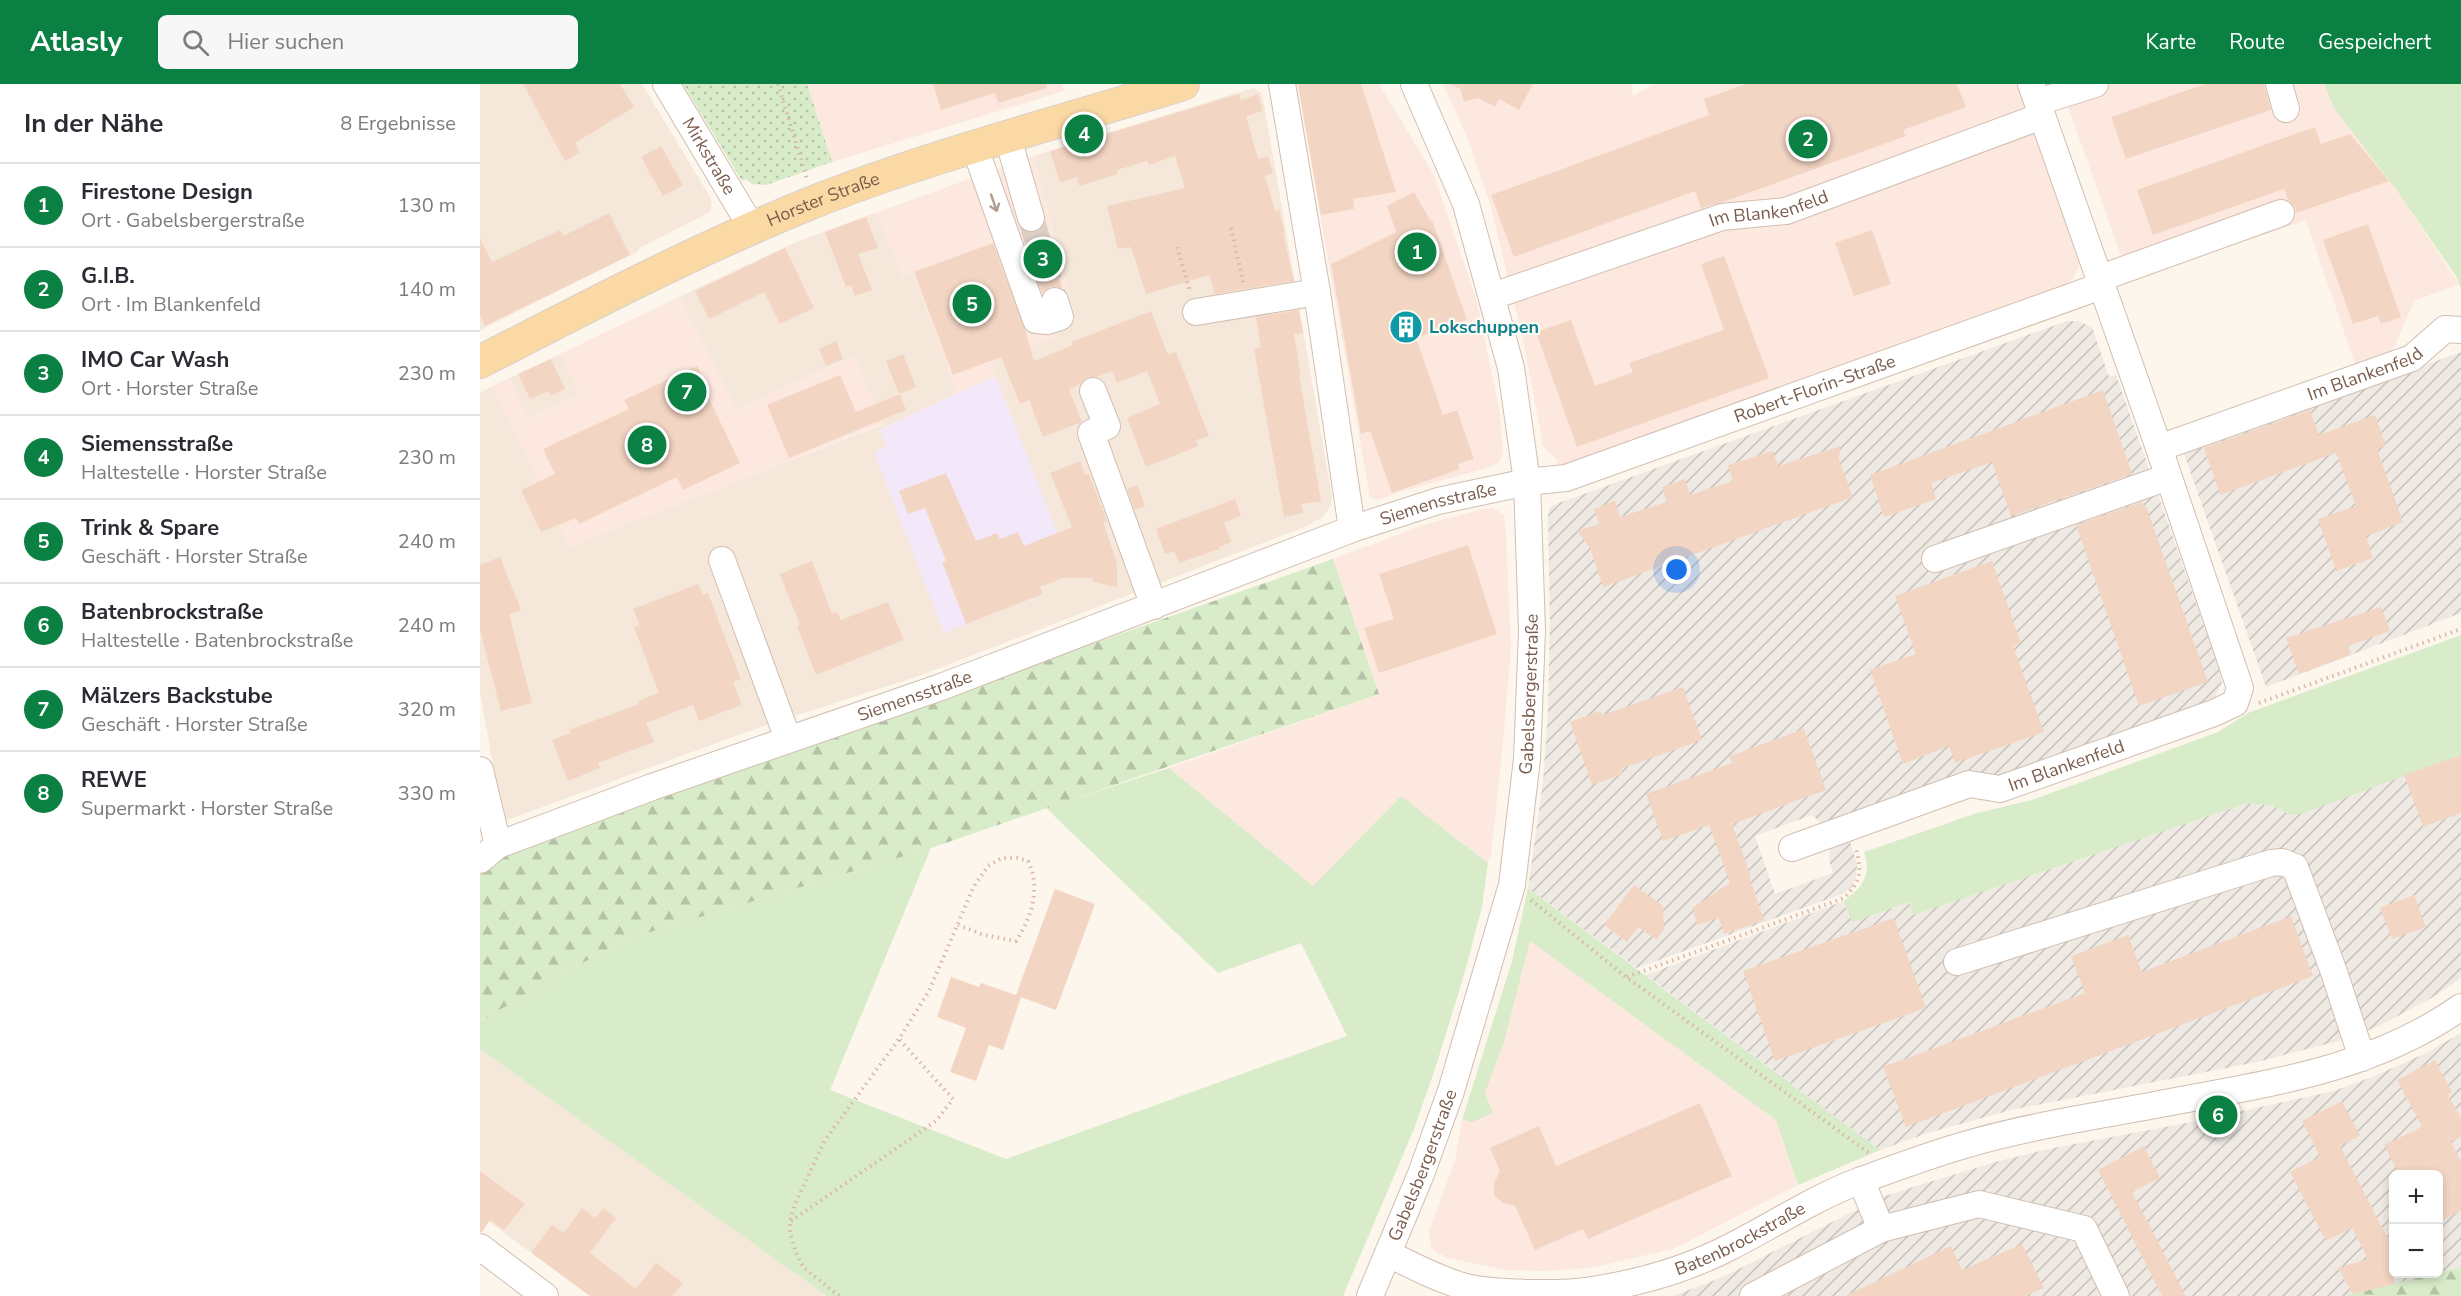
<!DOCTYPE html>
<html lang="de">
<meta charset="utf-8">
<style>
body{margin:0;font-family:"Nunito Sans",sans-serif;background:#f7f7f7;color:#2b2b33}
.controls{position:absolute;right:18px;bottom:18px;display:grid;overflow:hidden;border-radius:9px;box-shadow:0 3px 9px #0003}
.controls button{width:54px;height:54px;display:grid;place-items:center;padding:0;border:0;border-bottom:2px solid #e1e1e2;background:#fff;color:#2b2b33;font:30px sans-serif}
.you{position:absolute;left:1197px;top:486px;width:21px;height:21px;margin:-15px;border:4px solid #fff;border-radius:50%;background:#1a73e8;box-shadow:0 0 0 9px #1a73e833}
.badge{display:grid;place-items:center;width:39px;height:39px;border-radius:50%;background:#0b8043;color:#fff;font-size:20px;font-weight:700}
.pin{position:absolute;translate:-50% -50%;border:3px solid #fff;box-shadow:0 2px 6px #0006}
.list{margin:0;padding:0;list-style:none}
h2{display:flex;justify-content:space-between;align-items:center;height:78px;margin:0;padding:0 24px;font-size:26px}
h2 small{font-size:20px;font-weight:400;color:#7c7c81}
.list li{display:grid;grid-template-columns:39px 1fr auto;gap:18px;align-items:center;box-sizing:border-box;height:84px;padding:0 24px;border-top:2px solid #e1e1e2}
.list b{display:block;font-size:22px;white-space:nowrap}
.list p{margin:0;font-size:20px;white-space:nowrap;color:#7c7c81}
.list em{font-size:20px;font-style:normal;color:#7c7c81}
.icon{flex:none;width:33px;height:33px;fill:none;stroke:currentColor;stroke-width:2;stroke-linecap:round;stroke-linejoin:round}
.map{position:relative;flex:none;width:1981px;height:1212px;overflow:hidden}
header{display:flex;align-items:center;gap:36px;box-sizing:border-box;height:84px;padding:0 30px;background:#0b8043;color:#fff}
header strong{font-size:28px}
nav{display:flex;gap:33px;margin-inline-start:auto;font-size:21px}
.search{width:420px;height:54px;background:#f7f7f7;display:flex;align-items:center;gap:15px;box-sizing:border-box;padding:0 21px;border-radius:9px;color:#7c7c81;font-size:22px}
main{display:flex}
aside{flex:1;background:#fff}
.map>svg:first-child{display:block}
.residential{fill:#f5e8da}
.commercial{fill:#fde8e0}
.industrial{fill:url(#industrial-furrows)}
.education{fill:#f3e8fa}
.green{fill:#d8ecc9}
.forest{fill:url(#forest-firs)}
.park{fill:url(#park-dots)}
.building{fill:#f3d5c3}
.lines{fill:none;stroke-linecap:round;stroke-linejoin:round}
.minor-tunnel{stroke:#dcd0c4;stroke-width:26;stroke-dasharray:26 13;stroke-linecap:butt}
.minor-casing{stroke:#d1beb0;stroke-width:28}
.major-casing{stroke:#dad1cd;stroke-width:34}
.path{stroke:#d9b8a5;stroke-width:4;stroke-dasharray:1.5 4.5;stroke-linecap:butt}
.minor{stroke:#fff;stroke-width:26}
.major{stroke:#fbd9a5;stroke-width:32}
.oneway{stroke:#af9d94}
.labels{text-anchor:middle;stroke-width:4.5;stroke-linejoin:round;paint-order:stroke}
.street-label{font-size:18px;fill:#7a5c4d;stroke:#fffaf3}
.culture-label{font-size:18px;font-weight:bold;fill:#0d838f;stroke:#fffaf3;text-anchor:start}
</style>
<header>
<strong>Atlasly</strong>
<div class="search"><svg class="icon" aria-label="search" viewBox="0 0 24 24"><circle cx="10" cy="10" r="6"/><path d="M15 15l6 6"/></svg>Hier suchen</div>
<nav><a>Karte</a><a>Route</a><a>Gespeichert</a></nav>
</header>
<main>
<aside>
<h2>In der Nähe<small>8 Ergebnisse</small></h2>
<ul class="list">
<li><span class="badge">1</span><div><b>Firestone Design</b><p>Ort · Gabelsbergerstraße</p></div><em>130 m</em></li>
<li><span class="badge">2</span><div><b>G.I.B.</b><p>Ort · Im Blankenfeld</p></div><em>140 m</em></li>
<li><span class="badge">3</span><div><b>IMO Car Wash</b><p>Ort · Horster Straße</p></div><em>230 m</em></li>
<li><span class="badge">4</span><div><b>Siemensstraße</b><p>Haltestelle · Horster Straße</p></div><em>230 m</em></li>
<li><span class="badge">5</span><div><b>Trink &amp; Spare</b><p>Geschäft · Horster Straße</p></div><em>240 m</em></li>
<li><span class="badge">6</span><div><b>Batenbrockstraße</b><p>Haltestelle · Batenbrockstraße</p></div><em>240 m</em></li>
<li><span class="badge">7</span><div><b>Mälzers Backstube</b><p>Geschäft · Horster Straße</p></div><em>320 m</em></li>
<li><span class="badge">8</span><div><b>REWE</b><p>Supermarkt · Horster Straße</p></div><em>330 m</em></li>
</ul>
</aside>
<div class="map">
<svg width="1981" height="1212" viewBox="0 0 1981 1212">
<defs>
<pattern id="industrial-furrows" width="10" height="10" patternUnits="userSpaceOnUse" patternTransform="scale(1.5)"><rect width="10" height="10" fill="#efe9e4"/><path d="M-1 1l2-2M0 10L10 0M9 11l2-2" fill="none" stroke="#c7c0bb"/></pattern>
<pattern id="forest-firs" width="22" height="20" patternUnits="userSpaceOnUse" patternTransform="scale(1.5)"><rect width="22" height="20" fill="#d8ecc9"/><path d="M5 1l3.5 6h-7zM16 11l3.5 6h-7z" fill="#b4c2a5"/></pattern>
<pattern id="park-dots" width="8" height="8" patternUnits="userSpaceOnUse" patternTransform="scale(1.5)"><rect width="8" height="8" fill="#d8ecc9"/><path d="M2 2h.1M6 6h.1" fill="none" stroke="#b4c2a5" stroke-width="1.8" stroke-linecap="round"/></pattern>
</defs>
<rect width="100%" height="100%" fill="#fdf6ec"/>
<g class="residential">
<polygon points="0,0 162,0 230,113 232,120 230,128 160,164 157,168 0,246"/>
<polygon points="773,4 782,9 852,413 851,421 843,433 822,444 436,593 283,642 27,736 23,733 0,610 0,309 12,302 90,462 402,341 374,272 256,325 199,213 316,158 397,128 422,192 433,189 478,309 516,293 510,278 577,252 574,243 595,236 554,72"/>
<polygon points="80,270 100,309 47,334 29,294"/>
<polygon points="0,965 347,1212 110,1212 0,1131"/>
</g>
<g class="commercial">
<polygon points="327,0 582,0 584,7 352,78"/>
<polygon points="817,0 899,0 954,91 997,218 1020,329 1023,369 1019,378 1010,383 913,410 898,416 890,413"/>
<polygon points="963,0 1151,0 1153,12 1175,0 1539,0 1601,178 1593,195 1584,202 1097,380 1076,382 1077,376 1063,362 1043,255 1010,120 987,53"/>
<polygon points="1580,0 1844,0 1854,24 1915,104 1979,200 1934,217 1914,264 1902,273 1876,283 1826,136 1650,197"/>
<polygon points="554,72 595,237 574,243 578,252 511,278 516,293 477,309 433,189 422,193 397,128"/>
<polygon points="199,213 256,325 374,272 402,340 90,463 12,302 29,294 47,334 100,309 80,270"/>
<polygon points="1014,424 1024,431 1026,450 1031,564 1023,659 1011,772 1008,779 921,712 833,803 689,684 899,610 853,475 946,440 1004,425"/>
<polygon points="1050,857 1296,1036 1318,1101 1193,1165 1110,1184 1065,1187 1026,1186 968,1174 956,1168 951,1163 949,1147 975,1076 982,1036 985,1038 1005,1009 1024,958"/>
</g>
<g class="industrial">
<polygon points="1587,237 1598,237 1612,243 1629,293 1636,291 1741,590 1742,598 1734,616 1512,697 1342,741 1332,731 1275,752 1295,810 1353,789 1349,776 1350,766 1354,761 1369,754 1377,780 1376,794 1372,803 1362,810 1157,884 1048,804 1063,698 1068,627 1070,538 1068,434 1069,425 1073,421"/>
<polygon points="1981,268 1981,529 1786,603 1704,370 1706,367"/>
<polygon points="1981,671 1981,894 1957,911 1897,943 1855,958 1777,978 1531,1026 1448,1049 1400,1066 1166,891 1364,817 1372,837 1429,818 1434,830 1767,719 1794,722 1812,732"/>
<polygon points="1981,949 1981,1183 1959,1189 1958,1090 1914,1090 1914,1190 1955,1190 1865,1212 1193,1212 1243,1193 1402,1113 1433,1103 1519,1077 1573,1064 1712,1038 1854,1007 1892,993 1946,969"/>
</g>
<polygon class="education" points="516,293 593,489 561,503 563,510 464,549 394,368 406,362 400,346 477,309"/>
<g class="green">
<polygon points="1844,0 1981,0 1981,204 1976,192 1915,104 1854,24"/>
<path d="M1981,551V671L1829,727L1812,732L1794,722L1767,719L1433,831L1429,818L1372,838L1364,817C1382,804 1392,791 1384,768L1497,729L1552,716L1738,648L1768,629Z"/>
<polygon points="689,684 833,802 921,712 1008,779 1002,823 984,891 956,982 934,1045 863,1212 347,1212 0,965 0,937 143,856 451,764 350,1006 526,1075 867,952 821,859 738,889 566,724"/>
<polygon points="1048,804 1400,1066 1318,1101 1296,1036 1050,857 1024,958 1005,1009 1013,1029 992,1038 982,1036 1032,877"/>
</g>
<g class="forest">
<polygon points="853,475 899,610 451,764 143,856 0,937 0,789 25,767"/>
<polygon points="1981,1183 1981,1212 1865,1212"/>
</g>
<polygon class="park" points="203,0 327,0 352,78 286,101 272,100 266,95 262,97"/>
<g class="building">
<polygon points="43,0 140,0 154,23 95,59 100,69 85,77"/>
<polygon points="453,0 566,0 567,4 518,19 515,9 461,26"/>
<polygon points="818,0 881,0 916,108 873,115 874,125 841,131"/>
<polygon points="971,0 1053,0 1039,26 1019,15 1015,23 998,14 984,18 980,5"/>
<polygon points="1266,0 1477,0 1486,23 1423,46 1426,52 1243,118 1221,124 1215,107 1034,173 1011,111 1229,31 1224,15"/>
<polygon points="1725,0 1784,0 1791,26 1646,75 1631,33"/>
<polygon points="759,10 761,16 778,10 783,27 766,32 778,75 788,72 793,89 785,92 795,127 799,126 805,149 803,149 814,197 735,210 729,191 666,210 651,163 638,165 627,122 705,104 695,72 669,81 667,77 637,86 638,90 599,102 597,93 580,98 570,67"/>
<polygon points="1835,43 1841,60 1870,50 1909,97 1816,129 1815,123 1808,116 1804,105 1673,151 1657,106"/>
<polygon points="181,62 203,101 183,112 161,73"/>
<polygon points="934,108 950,136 952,136 987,236 936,254 963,331 977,326 994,375 978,380 980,385 912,409 890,347 881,350 851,180 916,148 907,122"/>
<polygon points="129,129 150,171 5,242 0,232 0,155 12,178 80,146 83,152"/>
<polygon points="386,133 398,164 378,170 392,206 375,212 371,201 366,203 345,148"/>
<polygon points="1888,140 1921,233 1901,240 1898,232 1873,240 1843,156"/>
<polygon points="564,141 582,204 571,203 562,209 541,148 556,148"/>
<polygon points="1392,146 1411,200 1374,212 1355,159"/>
<polygon points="513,159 545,245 554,277 593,261 592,258 671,227 688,271 696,268 729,352 716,356 718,362 666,383 647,334 680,320 667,287 637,299 632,287 617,293 607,293 600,300 589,305 602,338 563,353 549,316 540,320 521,273 473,291 434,188"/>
<polygon points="305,164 334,224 300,240 284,208 229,235 215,207"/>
<polygon points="1244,172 1289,294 1097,363 1056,248 1091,236 1115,302 1153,288 1149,279 1244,246 1221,180"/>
<polygon points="819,226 823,249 814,250 821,291 819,291 841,417 821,420 823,429 804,433 774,265 781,264 776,233"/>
<polygon points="356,257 363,275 346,282 339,265"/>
<polygon points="423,270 436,303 419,310 406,277"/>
<polygon points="71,275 85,305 71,312 68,307 50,315 38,290"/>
<polygon points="217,282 228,305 225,306 260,379 203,406 197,393 99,440 96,434 61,448 41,406 75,390 63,365 149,325 144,316"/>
<polygon points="360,291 376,328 420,310 426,326 309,374 287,321"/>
<polygon points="1623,306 1652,390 1531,432 1512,378 1451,399 1456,415 1404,433 1390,391"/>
<polygon points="1830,326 1839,351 1895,331 1906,361 1897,365 1923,438 1886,452 1893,474 1856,487 1838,435 1876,422 1856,369 1740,411 1724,364"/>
<polygon points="1360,362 1359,375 1373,413 1123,503 1110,464 1097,447 1119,440 1114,425 1135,417 1140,433 1187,418 1182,403 1205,395 1210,411 1253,397 1248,381 1293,367 1298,382"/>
<polygon points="600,377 605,391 609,390 627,437 623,438 637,479 637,503 613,498 612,494 583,494 560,503 563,510 486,540 462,478 466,477 445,424 428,430 419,407 466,389 496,457 517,449 520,455 538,448 544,462 592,443 570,389"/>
<polygon points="657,401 665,422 655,426 647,405"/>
<polygon points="755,415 761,432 744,439 751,458 739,463 739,465 699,479 694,467 685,470 676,445"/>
<polygon points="1662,418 1664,423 1666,422 1728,598 1659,622 1596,441"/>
<polygon points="988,461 1017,550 899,589 884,544 914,535 899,490"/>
<polygon points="20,473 41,526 29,530 52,619 21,627 0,546 0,481"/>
<polygon points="332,477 352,530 357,528 361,536 408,518 424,556 336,591 317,542 320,541 300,490"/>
<polygon points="1512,477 1541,559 1533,562 1564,648 1475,679 1469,662 1423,680 1390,586 1436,570 1415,512"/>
<polygon points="218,500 223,511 228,509 261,595 253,598 262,621 219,637 213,621 166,639 174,658 118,679 120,684 88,697 72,656 91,649 89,646 159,620 158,617 179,609 154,543 160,541 153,525"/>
<polygon points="1901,523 1910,547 1868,562 1871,571 1819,590 1806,554"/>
<polygon points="1203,603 1222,656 1141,685 1143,690 1112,701 1090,638 1120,627 1122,631"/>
<polygon points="1324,645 1346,706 1252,740 1271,792 1269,793 1284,836 1244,850 1239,834 1218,841 1212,824 1250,799 1229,741 1183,757 1166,710 1252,679 1250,672"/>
<polygon points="1981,671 1981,729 1943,743 1924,691"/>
<polygon points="1154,801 1183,822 1184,845 1177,856 1158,843 1147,858 1124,841"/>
<polygon points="575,805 615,820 576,926 541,913 523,966 509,961 496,997 470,988 486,944 457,933 471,893 499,903 501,899 536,911"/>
<polygon points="1934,811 1946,843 1912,855 1900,824"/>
<polygon points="1811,832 1833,892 1426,1043 1403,983 1605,909 1591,872 1648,851 1662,888"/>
<polygon points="1414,834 1446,924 1295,977 1263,887"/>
<polygon points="1955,976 1972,1008 1968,1011 1981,1034 1981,1053 1971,1058 1981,1077 1981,1127 1959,1138 1959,1090 1919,1090 1904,1061 1942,1043 1917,996"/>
<polygon points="1862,1017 1880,1052 1860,1062 1914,1166 1914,1200 1873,1210 1858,1184 1888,1175 1872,1144 1846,1157 1810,1088 1840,1073 1822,1037"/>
<polygon points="1220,1019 1252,1092 1108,1155 1103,1145 1055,1166 1035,1122 1023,1119 1014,1111 1014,1099 1020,1087 1010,1064 1059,1042 1076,1082"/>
<polygon points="1664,1062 1680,1094 1652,1108 1706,1212 1682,1212 1618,1086"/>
<polygon points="0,1087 45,1120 24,1146 10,1136 2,1148 0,1148"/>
<polygon points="102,1124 115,1134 123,1124 136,1134 110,1169 156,1205 176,1179 203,1199 192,1212 110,1212 53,1170 52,1167 72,1141 84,1149"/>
<polygon points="1542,1160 1564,1204 1545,1212 1365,1212 1471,1162 1482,1186"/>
</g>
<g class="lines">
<polyline class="minor-tunnel" points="551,134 575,217"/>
<defs>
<g id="minor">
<path id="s1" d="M186,0L272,144"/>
<polyline points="802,0 837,208 872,445"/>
<polyline points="1799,0 1806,25"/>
<polyline points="1558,18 1615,0"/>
<polyline points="528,54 551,134"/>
<polyline points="495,64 556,236 567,237 580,233 575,217"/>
<polyline points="1618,195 1801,129"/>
<path id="s2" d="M1013,212L1242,133L1306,127L1562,32"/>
<polyline points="716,228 837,208"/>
<polyline points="613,307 627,342 611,349 674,522"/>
<path id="s3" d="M1679,364L1932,274L1965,245L1981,246"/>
<polyline points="1455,475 1688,393"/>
<polyline points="242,476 308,655"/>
<polyline points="0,686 18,761"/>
<path id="s4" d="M1312,764L1489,700L1520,705L1734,629L1755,619L1760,604L1679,364L1551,0"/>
<path id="s5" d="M0,776L18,761L172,703L461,603L872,445L958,417L1047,398L1086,394L1621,202"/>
<polyline points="1477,878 1791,779 1802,778 1815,783 1854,888 1882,974"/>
<polyline points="1381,1096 1401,1145"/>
<polyline points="0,1163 65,1212"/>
<path id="s6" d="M909,1170C933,1182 956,1194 982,1202C1011,1210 1081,1211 1112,1206C1159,1199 1210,1184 1252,1162C1295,1140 1334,1114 1379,1097C1412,1085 1447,1072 1481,1062C1544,1043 1611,1033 1675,1021C1783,1000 1889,988 1981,923"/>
<path id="s7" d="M890,1212L941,1090L971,1007L1032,801L1047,675L1052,547L1047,398L1031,284L986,120L934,0"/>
<polyline points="1273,1212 1401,1145 1499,1120 1604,1145 1636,1212"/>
</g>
<g id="major">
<path id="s8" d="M0,278C108,222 218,165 331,119C452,71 579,39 703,0"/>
</g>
</defs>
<use href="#minor" class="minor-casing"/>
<use href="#major" class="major-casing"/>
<g class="path">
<polyline points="298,0 327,95"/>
<polyline points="751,144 763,198"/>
<polyline points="697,163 710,207"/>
<polyline points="1779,619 1981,545"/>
<polyline points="1051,816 1146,893 1389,1069"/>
<path d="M1147,893L1364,814C1381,797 1382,788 1376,765"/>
<polyline points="311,1137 456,1037 473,1015 419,955"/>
<path d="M359,1212L324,1184L316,1169L310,1149V1137L315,1120L345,1056L419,955L449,907L494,802L508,782L522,774H537L548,777C561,804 552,833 536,857L504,851L478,841"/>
</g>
<use href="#minor" class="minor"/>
<use href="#major" class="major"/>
</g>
<defs><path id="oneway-shaft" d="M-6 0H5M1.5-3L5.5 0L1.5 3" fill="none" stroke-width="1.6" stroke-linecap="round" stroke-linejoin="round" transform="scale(1.5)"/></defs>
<use class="oneway" href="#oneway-shaft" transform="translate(514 119) rotate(71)"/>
<defs>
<symbol id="building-disc" viewBox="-11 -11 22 22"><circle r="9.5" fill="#0f9aa8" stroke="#fffaf3"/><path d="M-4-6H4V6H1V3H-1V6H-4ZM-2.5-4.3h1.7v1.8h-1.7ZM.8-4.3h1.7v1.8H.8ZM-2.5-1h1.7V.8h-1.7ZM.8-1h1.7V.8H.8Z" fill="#fff"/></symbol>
</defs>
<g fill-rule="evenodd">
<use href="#building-disc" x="907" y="224" width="38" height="38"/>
</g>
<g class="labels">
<g class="street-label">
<text dy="6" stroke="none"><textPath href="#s1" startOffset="84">Mirkstraße</textPath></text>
<text dy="6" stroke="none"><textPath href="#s8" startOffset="380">Horster Straße</textPath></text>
<text dy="6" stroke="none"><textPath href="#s2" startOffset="290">Im Blankenfeld</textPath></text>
<text dy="6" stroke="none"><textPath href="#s3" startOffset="219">Im Blankenfeld</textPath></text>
<text dy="6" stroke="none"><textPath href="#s5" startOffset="1419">Robert-Florin-Straße</textPath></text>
<text dy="6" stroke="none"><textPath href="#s5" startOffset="1024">Siemensstraße</textPath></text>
<text dy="6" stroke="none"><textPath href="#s7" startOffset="627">Gabelsbergerstraße</textPath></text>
<text dy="6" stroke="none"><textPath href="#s5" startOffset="466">Siemensstraße</textPath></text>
<text dy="6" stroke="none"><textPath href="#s4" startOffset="290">Im Blankenfeld</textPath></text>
<text dy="6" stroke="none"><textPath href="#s7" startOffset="141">Gabelsbergerstraße</textPath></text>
<text dy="6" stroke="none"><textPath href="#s6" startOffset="368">Batenbrockstraße</textPath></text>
</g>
<g class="culture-label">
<text x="949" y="249">Lokschuppen</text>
</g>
</g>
</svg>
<div class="controls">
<button>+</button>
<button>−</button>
</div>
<div class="you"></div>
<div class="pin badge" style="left:937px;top:168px">1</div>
<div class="pin badge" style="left:1328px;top:55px">2</div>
<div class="pin badge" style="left:563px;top:175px">3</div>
<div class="pin badge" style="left:604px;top:50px">4</div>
<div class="pin badge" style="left:492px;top:220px">5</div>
<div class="pin badge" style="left:1738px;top:1031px">6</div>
<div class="pin badge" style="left:207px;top:308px">7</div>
<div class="pin badge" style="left:167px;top:361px">8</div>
</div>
</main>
